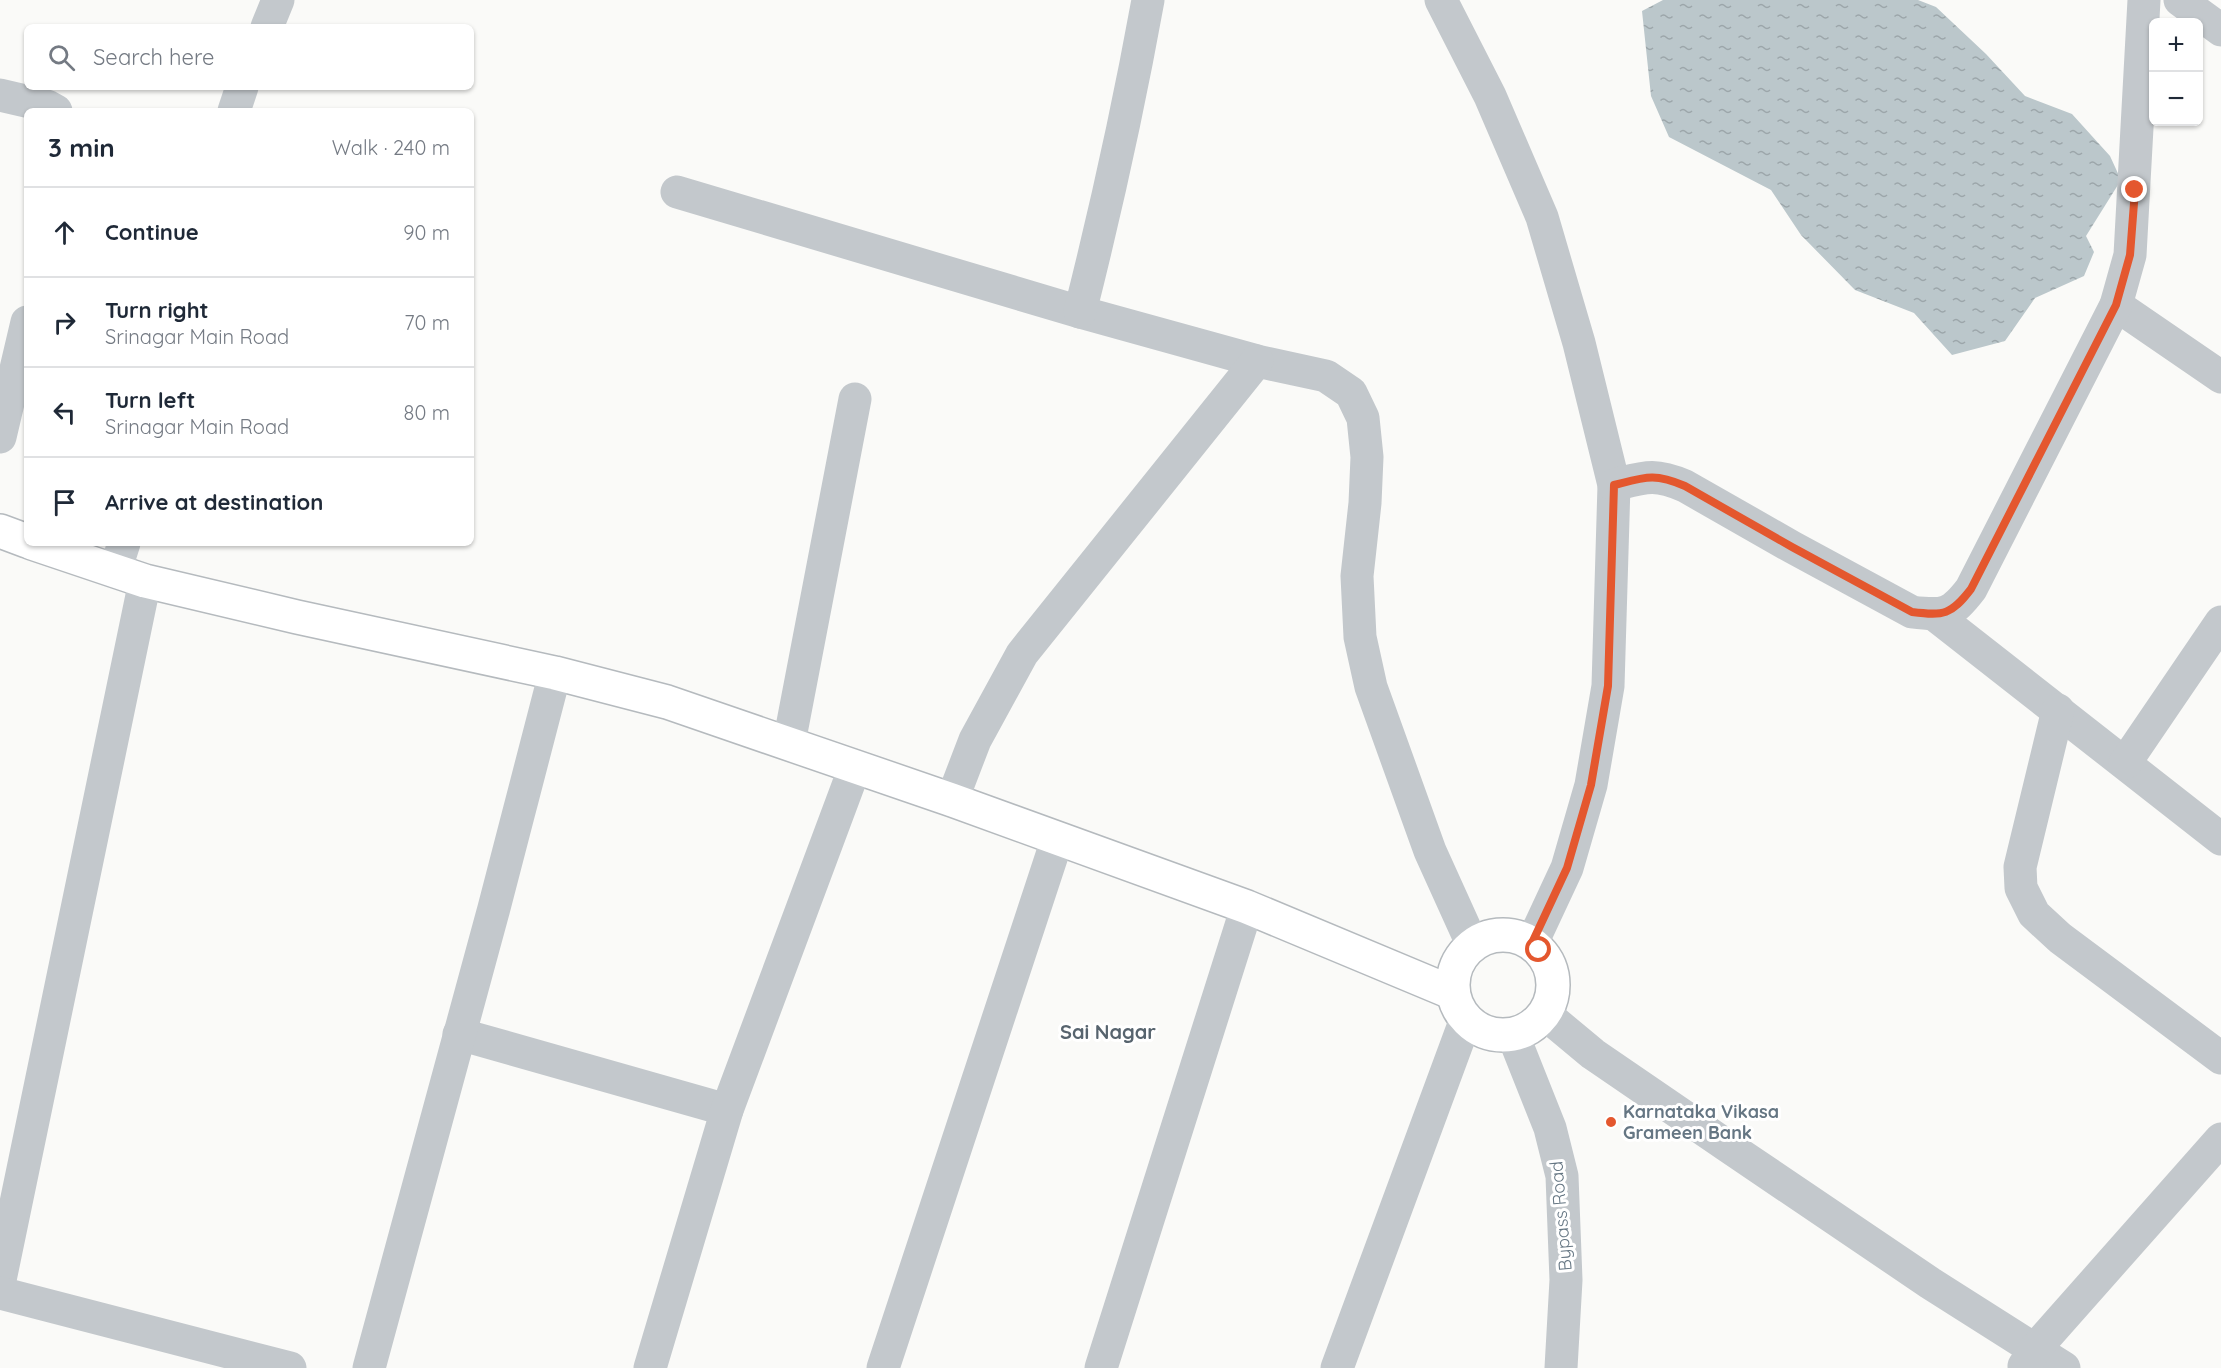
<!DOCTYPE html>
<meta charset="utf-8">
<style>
body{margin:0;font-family:Quicksand,sans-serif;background:#f6f6f7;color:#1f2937}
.controls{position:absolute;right:18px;top:18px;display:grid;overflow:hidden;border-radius:9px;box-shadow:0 2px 4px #0004}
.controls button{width:54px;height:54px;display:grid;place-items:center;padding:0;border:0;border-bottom:2px solid #e0e1e3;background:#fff;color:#1f2937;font:30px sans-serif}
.stop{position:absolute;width:18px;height:18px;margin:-14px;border:4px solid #e4572e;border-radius:50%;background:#fff}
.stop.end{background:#e4572e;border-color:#fff;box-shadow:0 2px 6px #0008}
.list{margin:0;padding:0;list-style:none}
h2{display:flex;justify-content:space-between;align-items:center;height:78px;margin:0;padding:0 24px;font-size:26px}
h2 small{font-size:20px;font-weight:400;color:#747a83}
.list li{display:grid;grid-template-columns:39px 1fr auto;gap:18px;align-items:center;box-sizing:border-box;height:90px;padding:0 24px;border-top:2px solid #e0e1e3}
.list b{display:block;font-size:22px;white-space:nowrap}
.list p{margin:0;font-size:20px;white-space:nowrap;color:#747a83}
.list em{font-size:20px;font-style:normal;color:#747a83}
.icon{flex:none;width:33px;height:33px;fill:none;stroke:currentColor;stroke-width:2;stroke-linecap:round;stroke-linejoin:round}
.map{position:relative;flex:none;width:2221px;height:1368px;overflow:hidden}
.search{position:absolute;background:#fff;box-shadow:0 2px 4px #0004;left:24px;top:24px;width:450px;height:66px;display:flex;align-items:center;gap:15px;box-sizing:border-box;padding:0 21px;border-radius:9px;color:#747a83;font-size:22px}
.panel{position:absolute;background:#fff;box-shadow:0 2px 4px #0004;left:24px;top:108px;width:450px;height:438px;border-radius:9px}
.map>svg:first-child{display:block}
.water{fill:url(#water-ripples)}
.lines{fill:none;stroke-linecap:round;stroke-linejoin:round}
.major-casing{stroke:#b5babe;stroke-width:36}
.minor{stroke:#c3c8cc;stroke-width:33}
.major{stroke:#fff;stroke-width:33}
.route{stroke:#e4572e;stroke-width:8}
.poi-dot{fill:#e4572e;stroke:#fff;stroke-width:2}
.labels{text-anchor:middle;stroke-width:6;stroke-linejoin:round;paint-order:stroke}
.poi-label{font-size:18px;font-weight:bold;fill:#657683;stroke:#fff;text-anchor:start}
.street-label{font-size:18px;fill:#657683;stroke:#fff}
.neighbourhood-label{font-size:20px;font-weight:bold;fill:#57646e;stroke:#fff}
</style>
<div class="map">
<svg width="2221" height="1368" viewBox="0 0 2221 1368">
<defs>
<pattern id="water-ripples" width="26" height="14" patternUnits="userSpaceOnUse" patternTransform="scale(1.5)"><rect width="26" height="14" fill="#bbc7cb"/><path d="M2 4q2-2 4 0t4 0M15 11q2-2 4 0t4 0" fill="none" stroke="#9ca6aa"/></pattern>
</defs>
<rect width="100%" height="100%" fill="#fafaf8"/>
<polygon class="water" points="1663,0 1918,0 1936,7 1986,54 2025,96 2072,114 2110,156 2121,180 2086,236 2094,252 2084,276 2035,298 2005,341 1952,355 1914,313 1855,290 1801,235 1771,190 1669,137 1651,96 1642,11"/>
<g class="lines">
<defs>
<g id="major">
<polyline points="0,531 27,541"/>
<polyline points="32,543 145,581 297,617 555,673 667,702 952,800 1247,907 1453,993"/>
<circle cx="1503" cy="985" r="50"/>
</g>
</defs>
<use href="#major" class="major-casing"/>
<g class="minor">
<polyline points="1441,0 1490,96 1542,217 1579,343 1614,485 1608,686 1591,785 1567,868 1532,943"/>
<polyline points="2180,0 2221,30"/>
<polyline points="267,27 278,0"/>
<polyline points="0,95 47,106 56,111"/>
<polyline points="234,111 242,87"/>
<polyline points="677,192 1080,312 1257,361 1326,376 1351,393 1363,418 1367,457 1365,503 1357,576 1360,637 1371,687 1430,851 1473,946"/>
<polyline points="2116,305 2221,377"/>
<path d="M1080,312C1106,209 1129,105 1148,0"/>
<polyline points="0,437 27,322"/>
<path d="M1614,485C1646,477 1654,473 1685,486L1792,547L1912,612C1944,616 1951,615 1971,589L2116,305L2130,255L2144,0"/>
<polyline points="115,571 124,543"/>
<polyline points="1935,615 2221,839"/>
<polyline points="2058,710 2020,867 2021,888 2034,914 2060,938 2221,1058"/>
<polyline points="789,743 855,399"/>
<polyline points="2125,763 2221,622"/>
<polyline points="952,800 975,740 1022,654 1257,361"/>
<polyline points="1545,1014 1593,1054 1726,1145 1930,1283 2064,1368"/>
<polyline points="459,1034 727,1110"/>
<polyline points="1513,1035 1550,1128 1562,1176 1566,1280 1561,1368"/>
<polyline points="0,1280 145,581"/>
<polyline points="0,1293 290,1368"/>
<polyline points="2024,1366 2035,1349 2221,1139"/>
<polyline points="369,1368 494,908 555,673"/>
<polyline points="650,1368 727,1110 855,767"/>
<polyline points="883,1368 1057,840"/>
<polyline points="1101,1368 1247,907"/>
<polyline points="1337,1368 1466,1019"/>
</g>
<use href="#major" class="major"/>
</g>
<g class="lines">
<path class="route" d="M1539,950L1532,943L1567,868L1591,785L1608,686L1614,485C1646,477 1654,473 1685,486L1792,547L1912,612C1944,616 1951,615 1971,589L2116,305L2130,255L2135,190"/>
</g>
<circle class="poi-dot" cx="1611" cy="1122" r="6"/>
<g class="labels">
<g class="poi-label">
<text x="1623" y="1118">Karnataka Vikasa<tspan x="1623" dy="21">Grameen Bank</tspan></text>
</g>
<g class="street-label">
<text transform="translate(1561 1216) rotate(-95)" y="6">Bypass Road</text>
</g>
<g class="neighbourhood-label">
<text x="1108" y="1039">Sai Nagar</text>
</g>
</g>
</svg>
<div class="controls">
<button>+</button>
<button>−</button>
</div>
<div class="stop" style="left:1539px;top:950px"></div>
<div class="stop end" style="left:2135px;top:190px"></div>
<div class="search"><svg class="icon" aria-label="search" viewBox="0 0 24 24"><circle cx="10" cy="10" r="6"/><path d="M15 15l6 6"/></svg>Search here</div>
<section class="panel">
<h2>3 min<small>Walk · 240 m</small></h2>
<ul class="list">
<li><svg class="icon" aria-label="ahead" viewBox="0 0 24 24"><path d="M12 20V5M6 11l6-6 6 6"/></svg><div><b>Continue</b></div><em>90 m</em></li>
<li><svg class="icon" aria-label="right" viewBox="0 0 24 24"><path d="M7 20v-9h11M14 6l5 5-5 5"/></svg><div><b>Turn right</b><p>Srinagar Main Road</p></div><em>70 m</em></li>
<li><svg class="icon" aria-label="left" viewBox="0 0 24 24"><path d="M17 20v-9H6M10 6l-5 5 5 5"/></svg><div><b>Turn left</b><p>Srinagar Main Road</p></div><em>80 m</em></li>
<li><svg class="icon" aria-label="arrive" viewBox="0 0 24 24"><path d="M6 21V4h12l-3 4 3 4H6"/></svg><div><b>Arrive at destination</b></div></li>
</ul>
</section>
</div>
